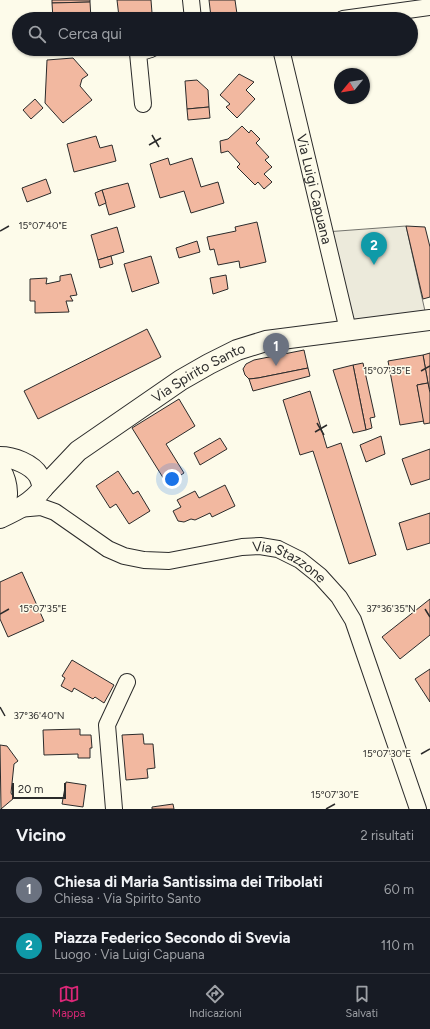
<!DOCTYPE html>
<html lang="it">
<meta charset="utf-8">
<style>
body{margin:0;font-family:Figtree,sans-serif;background:#242831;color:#f1f3f6}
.compass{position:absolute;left:334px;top:68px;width:36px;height:36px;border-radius:50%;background:#171b24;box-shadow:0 1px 3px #0004;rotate:240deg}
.scale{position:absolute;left:12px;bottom:10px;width:54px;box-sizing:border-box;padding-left:4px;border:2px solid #2b2b2b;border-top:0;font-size:11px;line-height:14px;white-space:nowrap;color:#2b2b2b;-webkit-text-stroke:3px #fdfbea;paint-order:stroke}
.you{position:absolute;left:172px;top:479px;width:14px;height:14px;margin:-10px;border:3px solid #fff;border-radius:50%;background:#1a73e8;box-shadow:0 0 0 6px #1a73e833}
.badge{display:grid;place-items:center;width:26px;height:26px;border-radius:50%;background:#db2777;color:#fff;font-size:13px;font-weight:700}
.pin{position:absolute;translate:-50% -33px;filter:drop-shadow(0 1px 2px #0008)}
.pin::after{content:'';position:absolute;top:21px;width:14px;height:12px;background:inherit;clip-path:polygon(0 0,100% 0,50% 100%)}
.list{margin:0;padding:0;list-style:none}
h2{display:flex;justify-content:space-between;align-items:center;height:52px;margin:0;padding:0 16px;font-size:17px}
h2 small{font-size:13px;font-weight:400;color:#9ea1a6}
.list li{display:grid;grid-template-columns:26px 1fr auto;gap:12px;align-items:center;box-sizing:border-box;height:56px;padding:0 16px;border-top:1px solid #363941}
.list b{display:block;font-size:15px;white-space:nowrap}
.list p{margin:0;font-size:13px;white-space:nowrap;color:#9ea1a6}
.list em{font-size:13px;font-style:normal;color:#9ea1a6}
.icon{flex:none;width:22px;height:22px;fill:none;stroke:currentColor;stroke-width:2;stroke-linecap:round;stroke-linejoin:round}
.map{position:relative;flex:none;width:430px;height:809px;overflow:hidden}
.search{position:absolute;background:#171b24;box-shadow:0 1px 3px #0004;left:12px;right:12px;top:12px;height:44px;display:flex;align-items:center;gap:10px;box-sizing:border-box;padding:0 14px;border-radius:22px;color:#9ea1a6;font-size:15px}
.sheet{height:164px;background:#171b24}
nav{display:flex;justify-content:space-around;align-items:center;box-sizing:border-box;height:56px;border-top:1px solid #363941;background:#171b24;font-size:11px;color:#9ea1a6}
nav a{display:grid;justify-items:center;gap:2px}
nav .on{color:#db2777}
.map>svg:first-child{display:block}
.parking{fill:#eceadb;stroke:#74746e}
.building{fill:#f2b8a0;stroke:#2b2b2b}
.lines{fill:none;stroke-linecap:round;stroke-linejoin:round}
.minor-casing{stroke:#2b2b2b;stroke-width:18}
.tertiary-casing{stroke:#2b2b2b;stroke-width:22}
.secondary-casing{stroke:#2b2b2b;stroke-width:24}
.minor{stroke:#fdfbea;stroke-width:16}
.tertiary{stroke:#fdfbea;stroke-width:20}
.secondary{stroke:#fdfbea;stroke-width:22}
.ticks{fill:none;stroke:#2b2b2b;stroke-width:1.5}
.labels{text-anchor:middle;stroke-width:3;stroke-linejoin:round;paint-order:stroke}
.street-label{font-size:14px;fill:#2b2b2b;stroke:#fdfbea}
.ticks-label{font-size:10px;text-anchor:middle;fill:#2b2b2b;stroke:#fdfbea;stroke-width:3;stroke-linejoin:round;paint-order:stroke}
</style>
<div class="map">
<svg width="430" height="809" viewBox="0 0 430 809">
<rect width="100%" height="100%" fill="#fdfbea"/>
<polygon class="parking" points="406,226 427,320 348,330 325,232"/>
<g class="building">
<polygon points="52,0 90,0 90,2 52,3"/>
<polygon points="117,0 151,0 152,13 119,17"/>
<polygon points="209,0 235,0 237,14 211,17"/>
<polygon points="90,2 91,19 53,19 52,3"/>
<polygon points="73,58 88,75 82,79 80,86 92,100 63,123 45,103 47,60"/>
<polygon points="239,74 254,82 246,90 255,99 237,118 226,107 230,104 220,95"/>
<polygon points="197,80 208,90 209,107 187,109 185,81"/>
<polygon points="35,99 43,108 31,119 23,110"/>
<polygon points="209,107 210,118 188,120 187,109"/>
<polygon points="242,126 249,133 251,130 260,139 256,143 269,157 265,160 272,167 264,174 272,182 264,189 258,182 255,185 237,167 240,164 228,151 221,153 220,141 228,139"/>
<polygon points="96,136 100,148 112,145 116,161 74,172 67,144"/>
<polygon points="168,158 170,165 192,158 201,187 218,182 224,203 191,213 184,191 160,198 150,164"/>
<polygon points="46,179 51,193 27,202 22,188"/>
<polygon points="128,183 135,207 109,215 102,190"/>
<polygon points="102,190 106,203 99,206 95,193"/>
<polygon points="257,222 266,262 240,268 239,261 218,265 214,249 210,250 207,237 236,231 235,227"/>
<polygon points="406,226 425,227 430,247 430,297 423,299"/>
<polygon points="117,227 124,252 98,260 91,235"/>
<polygon points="197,241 200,252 179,258 176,248"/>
<polygon points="111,256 113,264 100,268 98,260"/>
<polygon points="151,256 159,283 132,292 124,264"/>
<polygon points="71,274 77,295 70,296 73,301 66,301 69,312 35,313 35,301 30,301 30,279 47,278 46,284 60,281 60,276"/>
<polygon points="226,275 228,289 213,294 210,278"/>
<polygon points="147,329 161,357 38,419 24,391"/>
<polygon points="304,350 308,368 258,378 249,379 245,375 243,369 246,364 254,360"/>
<polygon points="430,353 430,389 429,389 423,355"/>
<polygon points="423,355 428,383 417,385 424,421 400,425 388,361"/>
<polygon points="363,363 375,417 370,418 372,428 366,430 353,365"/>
<polygon points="353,365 366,430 353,433 333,370"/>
<polygon points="308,368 310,376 253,391 249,379 258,378"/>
<polygon points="428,383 430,393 430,423 424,424 417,385"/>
<polygon points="310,391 327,448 341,443 376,555 349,564 313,451 300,455 283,400"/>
<polygon points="179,399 195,426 166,444 184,473 167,484 132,428"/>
<polygon points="381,436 385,454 366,462 360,445"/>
<polygon points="220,438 227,449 200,465 194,453"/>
<polygon points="430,449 430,479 411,485 402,459"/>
<polygon points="118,471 133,494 138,491 150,511 129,524 116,504 110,508 96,486"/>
<polygon points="225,485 235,506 212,517 210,513 195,520 191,519 184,522 178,521 173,511 181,507 177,500 195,491 199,498"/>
<polygon points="430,513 430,543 407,550 399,523"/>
<polygon points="22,572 44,621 8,637 0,619 0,582"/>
<polygon points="430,599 430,635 400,659 382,637"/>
<polygon points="72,660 114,685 104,703 95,697 93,699 74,688 72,692 61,686 65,678 62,676"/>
<polygon points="430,669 430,702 415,679"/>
<polygon points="80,729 80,735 91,735 92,748 90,748 90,758 78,758 78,754 44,755 43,730"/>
<polygon points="143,734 144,744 153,744 155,768 147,769 148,778 126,780 122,735"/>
<polygon points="0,745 7,746 18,761 14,764 11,793 14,798 1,809"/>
<polygon points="66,782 86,785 83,807 62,804"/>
<polygon points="173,804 174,809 152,809 152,807"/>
</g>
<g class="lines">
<defs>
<g id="minor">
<polyline points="191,0 193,19"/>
<polyline points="343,19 430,7"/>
<path id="s1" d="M281,49L348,330"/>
<polyline points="143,104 138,53 151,49"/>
<path id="s2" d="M18,509L41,507L55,512L108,549L124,556L144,560L169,561L242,547L260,546L278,549L300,560L320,576L339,597L353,620L418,809"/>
<polyline points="114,809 107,725 127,682"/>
</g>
<g id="tertiary">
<path d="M0,457C13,457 32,464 39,476C41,480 42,484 43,488C32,503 17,510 0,518"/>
<path id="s3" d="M43,488L78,451L181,380L209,364L237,350L266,341L430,320"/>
</g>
<path id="secondary" d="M0,471C7,483 9,502 0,513"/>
</defs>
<use href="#minor" class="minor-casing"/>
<use href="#tertiary" class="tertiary-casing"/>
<use href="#secondary" class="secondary-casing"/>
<use href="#minor" class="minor"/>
<use href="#tertiary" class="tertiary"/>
<use href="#secondary" class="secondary"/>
</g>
<path class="ticks" d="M152,135L159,147M149,145L161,138M0,231L9,226M421,371L430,366M317,423L324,435M315,432L327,425M425,609L430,617M0,614L9,609M0,707L5,716M421,754L430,749M326,809L335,804"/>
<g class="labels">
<g class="street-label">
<text dy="5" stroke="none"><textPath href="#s1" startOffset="144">Via Luigi Capuana</textPath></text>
<text dy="5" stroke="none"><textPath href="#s3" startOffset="195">Via Spirito Santo</textPath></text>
<text dy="5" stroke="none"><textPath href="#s2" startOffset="291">Via Stazzone</textPath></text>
</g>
</g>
<g class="ticks-label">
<text x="43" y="229">15°07'40"E</text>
<text x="387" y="374">15°07'35"E</text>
<text x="391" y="612">37°36'35"N</text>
<text x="43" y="612">15°07'35"E</text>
<text x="39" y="719">37°36'40"N</text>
<text x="387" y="757">15°07'30"E</text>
<text x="335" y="798">15°07'30"E</text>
</g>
</svg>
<svg class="compass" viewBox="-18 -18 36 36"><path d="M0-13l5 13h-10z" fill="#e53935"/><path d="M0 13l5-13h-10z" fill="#9ea1a6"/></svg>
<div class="scale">20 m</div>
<div class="you"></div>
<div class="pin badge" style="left:276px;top:366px;background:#6b7280">1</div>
<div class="pin badge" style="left:374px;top:265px;background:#0f9aa8">2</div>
<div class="search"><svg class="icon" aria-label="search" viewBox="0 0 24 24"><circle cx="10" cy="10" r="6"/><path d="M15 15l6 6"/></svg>Cerca qui</div>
</div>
<section class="sheet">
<h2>Vicino<small>2 risultati</small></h2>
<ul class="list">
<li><span class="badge" style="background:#6b7280">1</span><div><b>Chiesa di Maria Santissima dei Tribolati</b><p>Chiesa · Via Spirito Santo</p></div><em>60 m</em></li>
<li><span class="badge" style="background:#0f9aa8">2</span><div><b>Piazza Federico Secondo di Svevia</b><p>Luogo · Via Luigi Capuana</p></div><em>110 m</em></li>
</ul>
</section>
<nav>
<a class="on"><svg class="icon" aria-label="map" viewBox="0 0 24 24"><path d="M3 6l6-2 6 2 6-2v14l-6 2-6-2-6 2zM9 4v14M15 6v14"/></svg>Mappa</a>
<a><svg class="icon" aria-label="directions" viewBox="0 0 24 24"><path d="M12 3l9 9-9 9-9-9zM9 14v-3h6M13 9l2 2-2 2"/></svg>Indicazioni</a>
<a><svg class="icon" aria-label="saved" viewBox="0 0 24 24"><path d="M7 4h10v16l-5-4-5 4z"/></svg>Salvati</a>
</nav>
